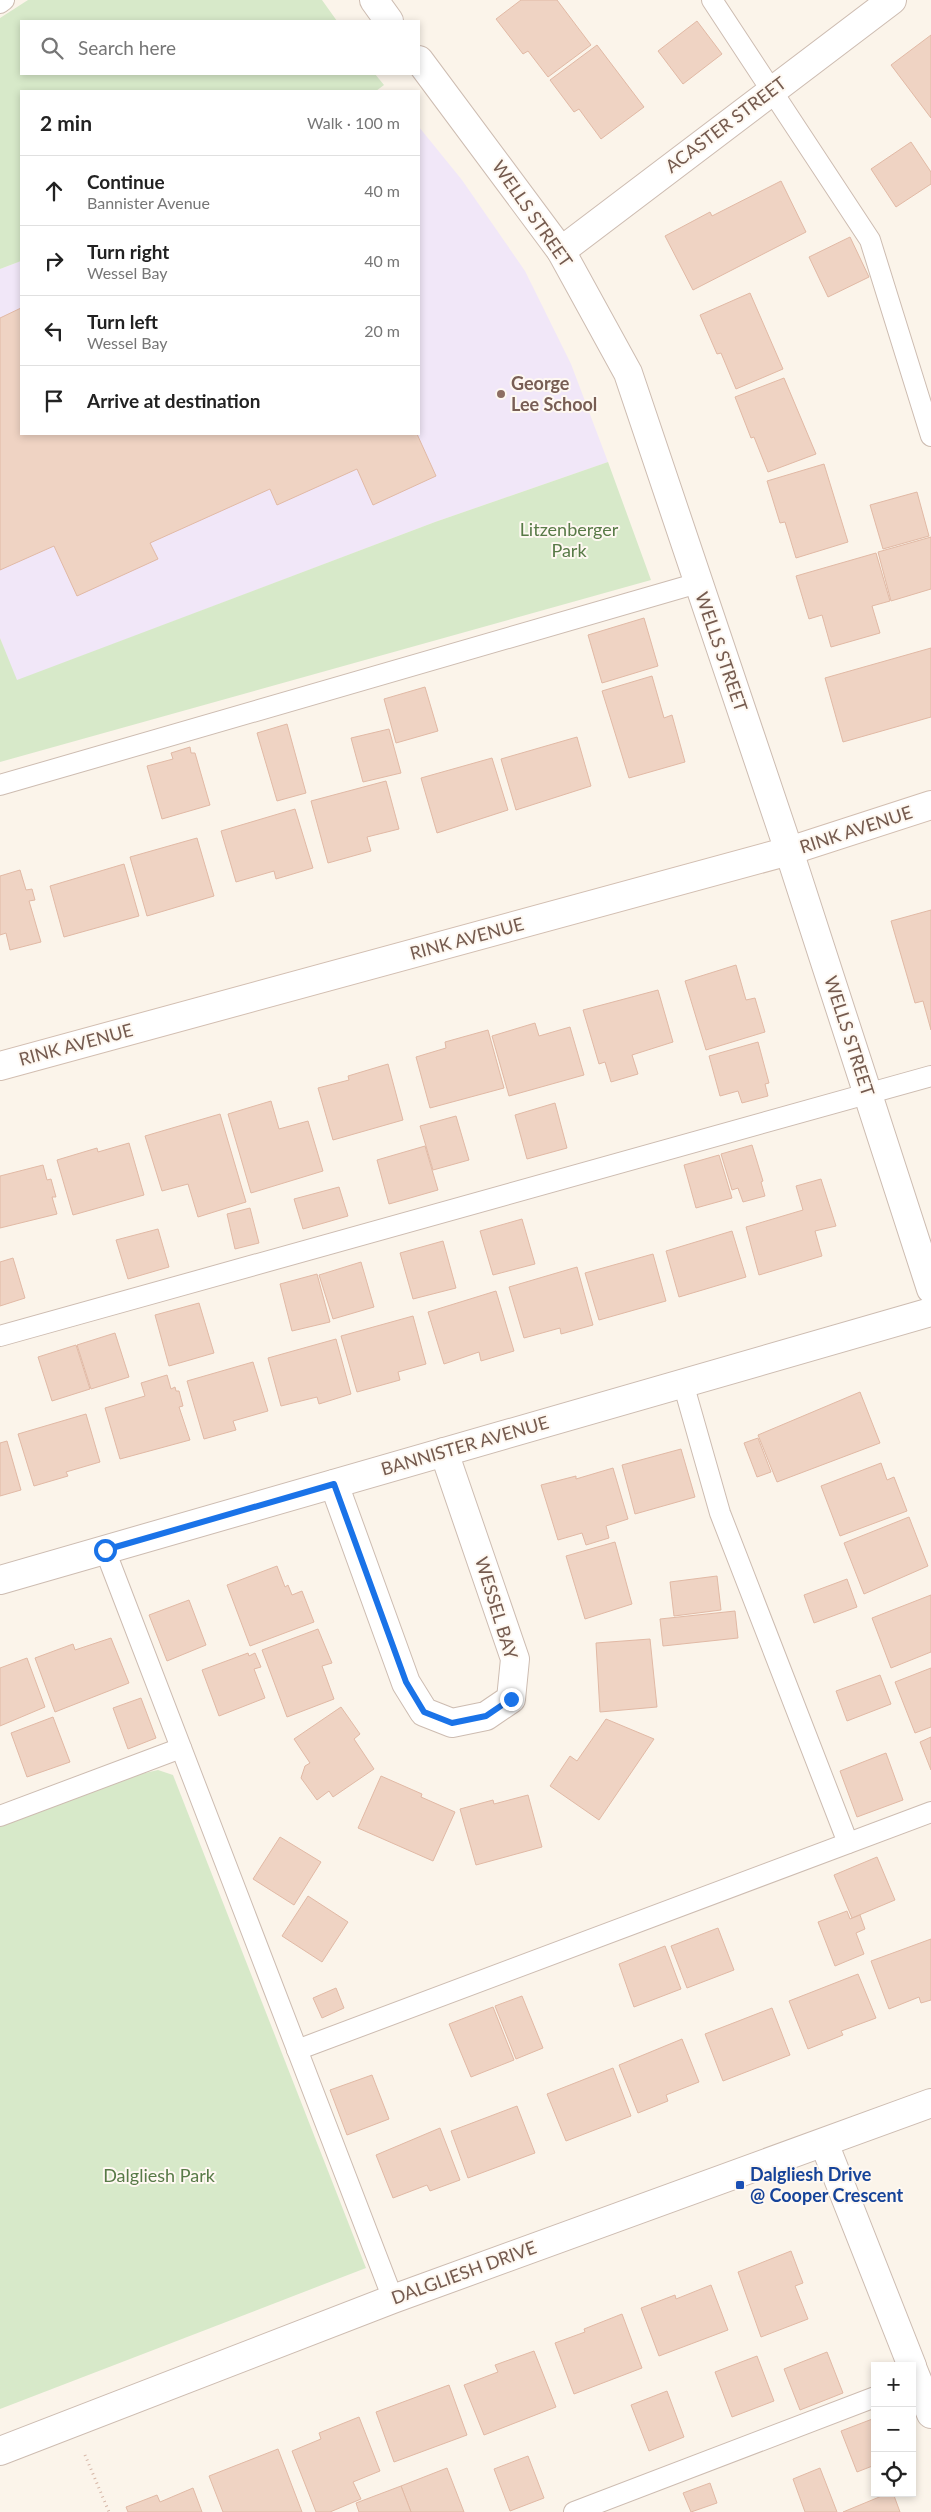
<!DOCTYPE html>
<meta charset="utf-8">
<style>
body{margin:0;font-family:Lato,sans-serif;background:#f2f2f2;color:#222}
.controls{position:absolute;right:15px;bottom:15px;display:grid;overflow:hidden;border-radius:0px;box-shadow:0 2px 8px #0003}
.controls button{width:45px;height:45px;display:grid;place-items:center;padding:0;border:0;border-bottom:1px solid #e0e0e0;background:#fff;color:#222;font:25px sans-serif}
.stop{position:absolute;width:15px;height:15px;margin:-11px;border:4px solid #1a73e8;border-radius:50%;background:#fff}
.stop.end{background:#1a73e8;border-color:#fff;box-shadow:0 1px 5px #0008}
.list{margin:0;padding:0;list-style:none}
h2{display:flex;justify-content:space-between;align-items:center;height:65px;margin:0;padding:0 20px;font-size:21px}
h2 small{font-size:16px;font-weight:400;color:#767676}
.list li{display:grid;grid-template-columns:32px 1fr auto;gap:15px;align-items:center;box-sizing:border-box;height:70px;padding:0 20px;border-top:1px solid #e0e0e0}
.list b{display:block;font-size:19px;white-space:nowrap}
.list p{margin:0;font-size:16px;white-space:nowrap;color:#767676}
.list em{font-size:16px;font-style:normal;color:#767676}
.icon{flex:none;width:28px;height:28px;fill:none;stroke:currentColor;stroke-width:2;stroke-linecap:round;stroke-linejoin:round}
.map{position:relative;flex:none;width:931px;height:2512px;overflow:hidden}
.search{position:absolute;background:#fff;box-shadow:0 2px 8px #0003;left:20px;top:20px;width:400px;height:55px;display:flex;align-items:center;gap:12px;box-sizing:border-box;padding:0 18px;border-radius:0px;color:#767676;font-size:19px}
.panel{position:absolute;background:#fff;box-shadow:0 2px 8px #0003;left:20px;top:90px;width:400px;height:345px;border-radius:0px}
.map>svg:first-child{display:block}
.education{fill:#f1e7f8}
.green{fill:#d7e9c9}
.building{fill:#efd3c3;stroke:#e1b9a5}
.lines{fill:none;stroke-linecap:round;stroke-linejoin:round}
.lane-casing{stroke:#cdbcb1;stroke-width:22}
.street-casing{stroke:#cdbcb1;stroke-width:30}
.secondary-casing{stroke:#d2beb1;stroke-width:30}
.path{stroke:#d5b6a6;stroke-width:3;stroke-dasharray:1 4;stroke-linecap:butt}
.lane{stroke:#fff;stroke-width:20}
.street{stroke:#fff;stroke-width:28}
.secondary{stroke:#fff;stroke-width:28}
.route{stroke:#1a73e8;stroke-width:6}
.education-dot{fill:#8d6e63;stroke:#fef8f1;stroke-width:2}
.transit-dot{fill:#1a4fb4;stroke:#fef8f1;stroke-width:2}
.labels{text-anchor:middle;stroke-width:4;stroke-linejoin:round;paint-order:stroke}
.street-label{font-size:18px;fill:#755b4f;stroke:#fef8f1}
.education-label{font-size:18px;font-weight:bold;fill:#785e54;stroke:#fef8f1;text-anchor:start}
.park-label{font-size:18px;fill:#587a47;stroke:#fef8f1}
.transit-label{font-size:18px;font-weight:bold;fill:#164399;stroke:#fef8f1;text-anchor:start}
</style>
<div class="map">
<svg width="931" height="2512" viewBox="0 0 931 2512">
<rect width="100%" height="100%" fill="#fbf4ea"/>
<polygon class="education" points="419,127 462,180 525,271 571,364 608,462 435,522 16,681 0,638 0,269 21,261 21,434 419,434"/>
<g class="green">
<polygon points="28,0 322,0 337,21 21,21 21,74 375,74 384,85 376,91 21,91 21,261 0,269 0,18"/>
<polygon points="608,462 651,580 0,762 0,638 17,680 435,522"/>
<polygon points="158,1770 173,1775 366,2268 0,2409 0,1825 132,1776"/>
</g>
<g class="building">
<polygon points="521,0 557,0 591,45 548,77 528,51 523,54 496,19"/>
<polygon points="697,21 722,54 683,84 658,51"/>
<polygon points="931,35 931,118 891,65"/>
<polygon points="597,45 644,107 601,139 579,109 574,112 550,80"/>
<polygon points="911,142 931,172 931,184 896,207 871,169"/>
<polygon points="781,181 806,232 693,290 665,236 710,212 712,216"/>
<polygon points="850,237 869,277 828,297 809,257"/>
<polygon points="750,293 783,369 736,389 721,353 717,354 700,315"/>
<polygon points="21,308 21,434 417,434 436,476 373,505 357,469 277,505 270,489 150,543 158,559 77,596 54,546 0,570 0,318"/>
<polygon points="784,378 816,454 768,472 754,437 751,438 735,397"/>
<polygon points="824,464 848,542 796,558 785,522 780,523 767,481"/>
<polygon points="917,492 929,536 883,549 870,505"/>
<polygon points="931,537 931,589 891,601 878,552"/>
<polygon points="876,553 890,601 872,606 880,633 831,647 822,615 809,619 796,576"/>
<polygon points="644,618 658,666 602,683 588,635"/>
<polygon points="931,648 931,717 843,742 825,678"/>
<polygon points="652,676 664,718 672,715 685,762 629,778 602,691"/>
<polygon points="425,687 438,731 396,743 384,699"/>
<polygon points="287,724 306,793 277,801 257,733"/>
<polygon points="389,729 401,773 363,782 351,738"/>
<polygon points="577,737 591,786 516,810 501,759"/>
<polygon points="190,747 191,753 195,753 210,805 162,819 147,766 173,759 171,753"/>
<polygon points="492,758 508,810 437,833 421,778"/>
<polygon points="386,781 399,829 367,837 371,851 328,863 311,801"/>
<polygon points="295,809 313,868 276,879 274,871 236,882 221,831"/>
<polygon points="197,838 214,896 147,916 130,857"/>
<polygon points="124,864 139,916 64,937 50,886"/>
<polygon points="20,870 26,890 32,889 35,900 29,901 41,942 10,950 6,933 0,935 0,876"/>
<polygon points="931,910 931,1030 923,1001 915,1003 891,921"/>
<polygon points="736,965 746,1000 755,998 765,1032 706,1050 685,981"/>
<polygon points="658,990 673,1042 632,1055 638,1074 611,1082 605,1062 599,1064 583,1010"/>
<polygon points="535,1023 539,1036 570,1027 584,1075 509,1096 492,1036"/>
<polygon points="488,1030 504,1088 430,1108 416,1057 446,1048 445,1042"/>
<polygon points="758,1042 769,1083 765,1084 768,1096 742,1103 738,1091 720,1096 709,1056"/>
<polygon points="388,1064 403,1120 333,1140 318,1088 349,1080 348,1076"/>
<polygon points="271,1101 279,1129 308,1121 323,1171 251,1193 228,1114"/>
<polygon points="555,1103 567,1148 527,1159 515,1115"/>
<polygon points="220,1114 246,1202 198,1217 188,1184 162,1191 145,1136"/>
<polygon points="456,1116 469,1160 433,1170 420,1126"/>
<polygon points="129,1143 144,1195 73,1215 57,1160 97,1148 98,1152"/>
<polygon points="752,1145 763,1181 761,1182 765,1196 743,1202 738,1188 732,1190 721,1154"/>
<polygon points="425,1146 438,1190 389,1204 377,1160"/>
<polygon points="719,1155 732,1198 696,1208 684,1165"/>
<polygon points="43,1165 47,1180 51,1179 56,1197 52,1197 57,1214 0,1228 0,1176"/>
<polygon points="821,1179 836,1226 815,1231 822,1256 759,1275 746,1227 803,1210 796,1186"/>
<polygon points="339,1187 348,1216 303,1229 294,1199"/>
<polygon points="250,1208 259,1243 235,1249 227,1214"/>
<polygon points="522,1219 535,1264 493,1275 480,1231"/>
<polygon points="158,1229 169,1267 128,1279 116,1240"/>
<polygon points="732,1231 746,1277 679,1297 666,1251"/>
<polygon points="443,1241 456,1288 413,1299 400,1253"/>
<polygon points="653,1254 666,1301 599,1320 585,1273"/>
<polygon points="13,1258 25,1298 0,1306 0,1262"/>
<polygon points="361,1262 374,1307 333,1319 319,1275"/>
<polygon points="577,1267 593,1325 561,1334 560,1328 524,1338 509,1287"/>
<polygon points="317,1274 330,1322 292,1331 280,1284"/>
<polygon points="496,1291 514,1351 481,1361 479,1352 444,1364 428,1312"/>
<polygon points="199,1303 214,1353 169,1366 155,1315"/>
<polygon points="413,1316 426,1364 398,1372 400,1380 357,1392 341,1336"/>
<polygon points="115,1333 129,1377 91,1389 77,1345"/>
<polygon points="336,1339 351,1394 319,1404 317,1397 281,1406 268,1358"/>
<polygon points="76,1345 90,1389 52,1401 38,1357"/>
<polygon points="253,1362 268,1411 233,1421 236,1430 204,1439 187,1381"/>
<polygon points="167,1375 171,1389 175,1387 176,1391 179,1391 183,1406 179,1407 190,1440 120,1459 105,1408 145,1396 141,1383"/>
<polygon points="860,1392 880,1443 777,1482 758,1435"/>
<polygon points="86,1414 100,1462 66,1472 68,1476 34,1486 18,1434"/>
<polygon points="758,1438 771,1472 757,1477 744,1443"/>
<polygon points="7,1441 21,1490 0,1496 0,1443"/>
<polygon points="681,1449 695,1497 635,1514 622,1465"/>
<polygon points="881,1463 887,1480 894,1477 907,1511 840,1536 821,1486"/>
<polygon points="613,1468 628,1519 606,1526 609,1538 586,1545 582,1533 558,1540 541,1485 576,1476 576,1479"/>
<polygon points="909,1517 928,1566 864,1594 844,1543"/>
<polygon points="615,1542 632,1604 585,1619 566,1556"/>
<polygon points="277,1566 285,1587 288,1585 292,1595 302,1591 314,1622 250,1646 227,1585"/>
<polygon points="717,1576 721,1610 674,1616 670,1582"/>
<polygon points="847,1579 857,1607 814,1623 804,1595"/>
<polygon points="931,1595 931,1652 891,1668 872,1618"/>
<polygon points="189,1600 206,1645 167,1661 149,1615"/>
<polygon points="735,1611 738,1638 663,1646 660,1619"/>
<polygon points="318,1629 332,1663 322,1666 334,1699 287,1717 262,1650"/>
<polygon points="111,1638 129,1683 55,1712 35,1658 73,1644 75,1650"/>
<polygon points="650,1639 657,1707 600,1712 596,1643"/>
<polygon points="248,1653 249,1656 255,1653 261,1667 254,1669 265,1698 219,1716 202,1670"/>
<polygon points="27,1658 45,1707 0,1726 0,1668"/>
<polygon points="931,1668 931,1727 915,1733 895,1682"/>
<polygon points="880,1675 891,1704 847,1721 836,1691"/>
<polygon points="141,1698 156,1738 128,1749 113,1708"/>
<polygon points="341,1707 360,1734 354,1739 374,1769 333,1797 329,1791 317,1800 301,1778 305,1766 310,1763 294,1739"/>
<polygon points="53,1717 70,1762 27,1777 11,1733"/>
<polygon points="606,1719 654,1739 599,1820 550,1786 570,1756 577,1761"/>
<polygon points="931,1737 931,1770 920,1742"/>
<polygon points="886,1753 903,1800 857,1817 840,1771"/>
<polygon points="381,1776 422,1794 421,1797 455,1812 433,1861 358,1828"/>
<polygon points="528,1795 542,1847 476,1865 460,1809 493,1800 494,1804"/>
<polygon points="280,1837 321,1862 294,1905 253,1879"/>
<polygon points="877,1857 895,1900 852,1918 834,1875"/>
<polygon points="308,1896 348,1922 322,1962 282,1936"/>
<polygon points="847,1911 850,1919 860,1915 865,1929 856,1933 864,1954 835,1966 818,1922"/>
<polygon points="718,1928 734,1970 687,1988 671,1946"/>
<polygon points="931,1939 931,2000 921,2003 919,1997 889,2009 871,1961"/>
<polygon points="665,1946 681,1989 634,2007 619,1964"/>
<polygon points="858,1974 876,2018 841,2031 843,2035 808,2049 789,2001"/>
<polygon points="336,1988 344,2008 322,2018 313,1998"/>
<polygon points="522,1996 543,2048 516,2059 495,2006"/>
<polygon points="493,2007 514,2060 471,2077 449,2024"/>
<polygon points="772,2008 790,2055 723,2081 705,2034"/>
<polygon points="682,2039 699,2082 666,2095 668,2101 638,2113 619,2065"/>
<polygon points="613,2068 631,2116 566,2141 547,2094"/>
<polygon points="372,2075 389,2119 347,2135 330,2090"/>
<polygon points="517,2106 535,2153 468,2178 451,2131"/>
<polygon points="440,2128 460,2180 430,2191 427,2185 393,2198 376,2155"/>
<polygon points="791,2251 803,2283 795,2286 808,2319 761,2337 738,2272"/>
<polygon points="711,2285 728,2330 659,2356 641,2308 675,2295 676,2299"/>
<polygon points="622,2314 642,2368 574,2394 555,2343 585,2332 584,2329"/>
<polygon points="534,2351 556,2407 484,2435 464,2385 498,2372 495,2365"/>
<polygon points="827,2352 843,2393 800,2410 784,2369"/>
<polygon points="757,2356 774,2401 732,2417 715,2372"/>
<polygon points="449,2385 467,2435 394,2462 376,2412"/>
<polygon points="667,2391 684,2437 649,2451 631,2405"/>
<polygon points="359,2417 380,2471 353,2482 361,2499 330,2512 316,2512 292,2451 321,2439 319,2433"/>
<polygon points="875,2418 875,2465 857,2472 841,2431"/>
<polygon points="278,2449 302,2512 223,2512 209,2476"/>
<polygon points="528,2456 544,2498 510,2511 494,2469"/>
<polygon points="447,2468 464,2512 411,2512 401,2486"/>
<polygon points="820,2468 837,2512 805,2512 793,2479"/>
<polygon points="710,2483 717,2503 691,2512 683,2493"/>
<polygon points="401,2486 411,2512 359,2512 356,2503"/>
<polygon points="193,2488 202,2512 128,2512 126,2507 157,2495 160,2502"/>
<polygon points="889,2493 893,2493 900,2512 843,2512"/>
</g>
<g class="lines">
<defs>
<g id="lane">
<polyline points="712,0 870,240 931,436"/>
<polyline points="0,3 4,0"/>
<polyline points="0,785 698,583"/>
<polyline points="0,1336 931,1076"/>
<polyline points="683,1383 720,1513 848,1843"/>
<polyline points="105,1550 393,2299"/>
<polyline points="0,1816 181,1748"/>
<polyline points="297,2050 931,1812"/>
<polyline points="574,2512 875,2397"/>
</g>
<g id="street">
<polyline points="374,0 389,21"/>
<polyline points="419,60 561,251 628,373 789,851 931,1289"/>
<polyline points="561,251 892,0"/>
<polyline points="334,1484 406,1683 424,1712 452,1723 486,1716 511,1699 515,1659 444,1452"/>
<polyline points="0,1580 931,1312"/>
<polyline points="824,2143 912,2366"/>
<polyline points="912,2367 931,2414"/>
<polyline points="0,2451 393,2299 931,2103"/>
</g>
<polyline id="secondary" points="0,1066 789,851 931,805"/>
</defs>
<use href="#lane" class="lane-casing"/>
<use href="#street" class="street-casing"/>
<use href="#secondary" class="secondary-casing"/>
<polyline class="path" points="85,2455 109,2512"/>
<use href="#lane" class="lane"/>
<use href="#street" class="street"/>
<use href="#secondary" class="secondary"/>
</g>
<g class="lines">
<polyline class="route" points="105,1550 334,1484 406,1682 424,1712 452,1723 486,1716 511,1699"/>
</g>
<circle class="education-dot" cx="501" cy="394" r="5"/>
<rect class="transit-dot" x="735" y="2180" width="10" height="10" rx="2.5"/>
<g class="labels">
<g class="street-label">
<text transform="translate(726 125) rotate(-37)" y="6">ACASTER STREET</text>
<text transform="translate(532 214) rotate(55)" y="6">WELLS STREET</text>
<text transform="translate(721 652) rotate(71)" y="6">WELLS STREET</text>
<text transform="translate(856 830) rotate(-18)" y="6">RINK AVENUE</text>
<text transform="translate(467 939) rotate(-15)" y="6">RINK AVENUE</text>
<text transform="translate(849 1036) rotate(72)" y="6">WELLS STREET</text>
<text transform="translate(76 1045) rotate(-15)" y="6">RINK AVENUE</text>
<text transform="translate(465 1446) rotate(-16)" y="6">BANNISTER AVENUE</text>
<text transform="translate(496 1608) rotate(73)" y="6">WESSEL BAY</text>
<text transform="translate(464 2273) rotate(-20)" y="6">DALGLIESH DRIVE</text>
</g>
<g class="education-label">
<text x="511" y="390">George<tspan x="511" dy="21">Lee School</tspan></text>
</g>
<g class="park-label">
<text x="569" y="536">Litzenberger<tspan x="569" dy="21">Park</tspan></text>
<text x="159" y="2182">Dalgliesh Park</text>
</g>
<g class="transit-label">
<text x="750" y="2181">Dalgliesh Drive<tspan x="750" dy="21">@ Cooper Crescent</tspan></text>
</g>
</g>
</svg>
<div class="controls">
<button>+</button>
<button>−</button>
<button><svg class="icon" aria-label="locate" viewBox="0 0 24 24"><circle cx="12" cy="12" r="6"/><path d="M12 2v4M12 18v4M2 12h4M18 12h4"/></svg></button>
</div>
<div class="stop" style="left:105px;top:1550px"></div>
<div class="stop end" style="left:511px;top:1699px"></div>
<div class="search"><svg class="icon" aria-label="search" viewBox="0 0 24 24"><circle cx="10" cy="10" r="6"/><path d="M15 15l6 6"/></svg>Search here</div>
<section class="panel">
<h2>2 min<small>Walk · 100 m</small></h2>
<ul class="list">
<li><svg class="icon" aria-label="ahead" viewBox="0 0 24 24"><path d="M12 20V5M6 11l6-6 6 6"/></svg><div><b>Continue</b><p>Bannister Avenue</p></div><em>40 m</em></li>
<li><svg class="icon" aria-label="right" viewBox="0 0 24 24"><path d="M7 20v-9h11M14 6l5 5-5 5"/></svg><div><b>Turn right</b><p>Wessel Bay</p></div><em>40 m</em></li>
<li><svg class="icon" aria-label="left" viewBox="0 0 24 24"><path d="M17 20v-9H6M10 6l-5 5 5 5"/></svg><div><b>Turn left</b><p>Wessel Bay</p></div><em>20 m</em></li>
<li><svg class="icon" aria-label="arrive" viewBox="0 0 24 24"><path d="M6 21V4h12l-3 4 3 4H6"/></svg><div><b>Arrive at destination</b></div></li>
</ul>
</section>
</div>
